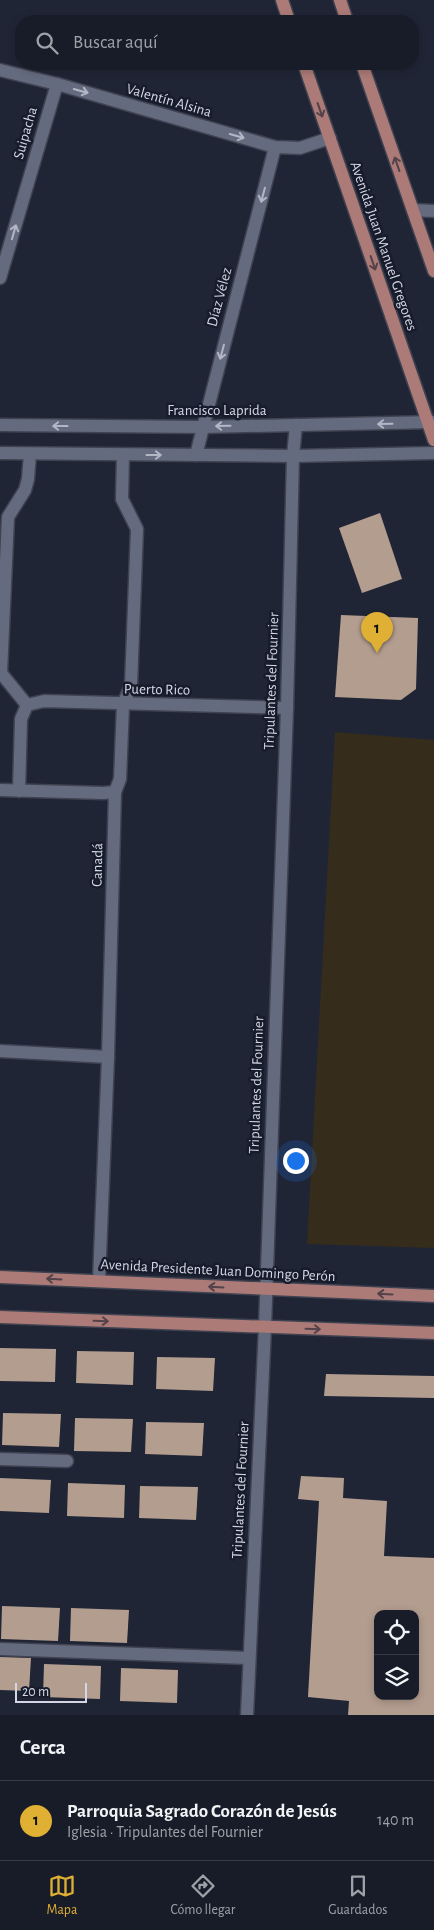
<!DOCTYPE html>
<html lang="es">
<meta charset="utf-8">
<style>
body{margin:0;font-family:"Alegreya Sans",sans-serif;background:#212530;color:#f1f3f6}
.controls{position:absolute;right:15px;bottom:15px;display:grid;overflow:hidden;border-radius:10px;box-shadow:0 2px 8px #0003}
.controls button{width:45px;height:45px;display:grid;place-items:center;padding:0;border:0;border-bottom:1px solid #363a45;background:#181c28;color:#f1f3f6;font:25px sans-serif}
.scale{position:absolute;left:15px;bottom:12px;width:72px;box-sizing:border-box;padding-left:5px;border:2px solid #d4d7e3;border-top:0;font-size:14px;line-height:18px;white-space:nowrap;color:#d4d7e3;-webkit-text-stroke:4px #171c2c;paint-order:stroke}
.you{position:absolute;left:295px;top:1160px;width:18px;height:18px;margin:-12px;border:4px solid #fff;border-radius:50%;background:#1a73e8;box-shadow:0 0 0 8px #1a73e833}
.badge{display:grid;place-items:center;width:32px;height:32px;border-radius:50%;background:#e0b034;color:#111;font-size:16px;font-weight:700}
.pin{position:absolute;translate:-50% -41px;filter:drop-shadow(0 1px 2px #0008)}
.pin::after{content:'';position:absolute;top:26px;width:18px;height:15px;background:inherit;clip-path:polygon(0 0,100% 0,50% 100%)}
.list{margin:0;padding:0;list-style:none}
h2{display:flex;justify-content:space-between;align-items:center;height:65px;margin:0;padding:0 20px;font-size:21px}
h2 small{font-size:16px;font-weight:400;color:#9fa1a8}
.list li{display:grid;grid-template-columns:32px 1fr auto;gap:15px;align-items:center;box-sizing:border-box;height:80px;padding:0 20px;border-top:1px solid #363a45}
.list b{display:block;font-size:19px;white-space:nowrap}
.list p{margin:0;font-size:16px;white-space:nowrap;color:#9fa1a8}
.list em{font-size:16px;font-style:normal;color:#9fa1a8}
.icon{flex:none;width:28px;height:28px;fill:none;stroke:currentColor;stroke-width:2;stroke-linecap:round;stroke-linejoin:round}
.map{position:relative;flex:none;width:434px;height:1715px;overflow:hidden}
.search{position:absolute;background:#181c28;box-shadow:0 2px 8px #0003;left:15px;right:15px;top:15px;height:55px;display:flex;align-items:center;gap:12px;box-sizing:border-box;padding:0 18px;border-radius:20px;color:#9fa1a8;font-size:19px}
.sheet{height:145px;background:#181c28}
nav{display:flex;justify-content:space-around;align-items:center;box-sizing:border-box;height:70px;border-top:1px solid #363a45;background:#181c28;font-size:14px;color:#9fa1a8}
nav a{display:grid;justify-items:center;gap:2px}
nav .on{color:#e0b034}
.map>svg:first-child{display:block}
.commercial{fill:#352c1c}
.building{fill:#b39d8f;fill-rule:evenodd}
.lines{fill:none;stroke-linecap:round;stroke-linejoin:round}
.minor-casing{stroke:#3f4250;stroke-width:15}
.major-casing{stroke:#3f4250;stroke-width:15}
.minor{stroke:#656b7f;stroke-width:12}
.major{stroke:#ad7b77;stroke-width:12}
.oneway{stroke:#b3b7c5}
.oneway2{stroke:#53424a}
.labels{text-anchor:middle;stroke-width:5;stroke-linejoin:round;paint-order:stroke}
.street-label{font-size:15px;fill:#d4d7e3;stroke:#171c2c}
</style>
<div class="map">
<svg width="434" height="1715" viewBox="0 0 434 1715">
<rect width="100%" height="100%" fill="#202536"/>
<polygon class="commercial" points="335,732 434,740 434,1248 307,1244"/>
<g class="building">
<polygon points="380,513 402,579 362,593 339,528"/>
<polygon points="341,615 418,618 416,689 401,700 335,697"/>
<polygon points="0,1348 56,1349 55,1382 0,1381"/>
<polygon points="77,1351 134,1352 133,1385 76,1383"/>
<polygon points="157,1357 215,1358 213,1391 156,1389"/>
<polygon points="326,1374 434,1376 434,1398 324,1396"/>
<polygon points="3,1413 61,1414 59,1447 2,1445"/>
<polygon points="75,1418 133,1419 131,1452 74,1451"/>
<polygon points="146,1422 204,1423 202,1456 145,1454"/>
<path d="M301,1476L344,1478L343,1498L387,1501L384,1556L434,1558V1715H348L349,1701L308,1697L319,1501L298,1499ZM378,1614H415V1696H378Z"/>
<polygon points="0,1478 51,1480 49,1513 0,1511"/>
<polygon points="68,1483 125,1485 124,1518 67,1516"/>
<polygon points="140,1486 198,1487 196,1520 139,1518"/>
<polygon points="2,1606 60,1608 58,1641 1,1639"/>
<polygon points="71,1608 129,1610 127,1643 70,1641"/>
<polygon points="0,1657 31,1658 29,1691 0,1690"/>
<polygon points="44,1664 101,1666 100,1699 43,1697"/>
<polygon points="121,1668 178,1670 177,1703 120,1701"/>
</g>
<g class="lines">
<defs>
<g id="minor">
<polyline points="0,70 57,84 275,147 300,148 330,138"/>
<polyline points="413,210 434,211"/>
<polyline points="0,278 57,84"/>
<polyline points="0,425 203,427 434,422"/>
<polyline points="0,453 293,456 434,453"/>
<polyline points="196,455 275,147"/>
<polyline points="27,705 1,673 8,517 25,490 28,479 30,454"/>
<polyline points="27,705 44,701 287,708"/>
<polyline points="0,790 103,793 115,792"/>
<polyline points="19,791 21,719 27,705"/>
<polyline points="0,1051 108,1057"/>
<polyline points="99,1281 108,1057 115,792 120,779 123,705 131,685 137,529 122,499 123,455"/>
<polyline points="0,1459 67,1461"/>
<polyline points="0,1649 248,1658"/>
<polyline points="247,1715 265,1327 287,708 293,456 296,425"/>
</g>
<g id="major">
<polyline points="282,0 289,21"/>
<polyline points="340,0 347,21"/>
<polyline points="304,64 434,440"/>
<polyline points="362,64 434,271"/>
<polyline points="0,1277 434,1296"/>
<polyline points="0,1317 434,1333"/>
</g>
</defs>
<use href="#minor" class="minor-casing"/>
<use href="#major" class="major-casing"/>
<use href="#minor" class="minor"/>
<use href="#major" class="major"/>
</g>
<defs><path id="oneway-shaft" d="M-6 0H5M1.5-3L5.5 0L1.5 3" fill="none" stroke-width="1.6" stroke-linecap="round" stroke-linejoin="round" transform="scale(1.25)"/></defs>
<g class="oneway">
<use href="#oneway-shaft" transform="translate(81 91) rotate(16)"/>
<use href="#oneway-shaft" transform="translate(237 136) rotate(16)"/>
<use href="#oneway-shaft" transform="translate(263 195) rotate(105)"/>
<use href="#oneway-shaft" transform="translate(14 232) rotate(-74)"/>
<use href="#oneway-shaft" transform="translate(222 352) rotate(105)"/>
<use href="#oneway-shaft" transform="translate(385 424) rotate(179)"/>
<use href="#oneway-shaft" transform="translate(60 426) rotate(-180)"/>
<use href="#oneway-shaft" transform="translate(223 426) rotate(179)"/>
<use href="#oneway-shaft" transform="translate(154 455)"/>
</g>
<g class="oneway2">
<use href="#oneway-shaft" transform="translate(320 110) rotate(71)"/>
<use href="#oneway-shaft" transform="translate(397 164) rotate(-109)"/>
<use href="#oneway-shaft" transform="translate(373 263) rotate(71)"/>
<use href="#oneway-shaft" transform="translate(54 1279) rotate(-177)"/>
<use href="#oneway-shaft" transform="translate(216 1287) rotate(-177)"/>
<use href="#oneway-shaft" transform="translate(385 1294) rotate(-177)"/>
<use href="#oneway-shaft" transform="translate(101 1321) rotate(2)"/>
<use href="#oneway-shaft" transform="translate(313 1329) rotate(2)"/>
</g>
<g class="labels">
<g class="street-label">
<text transform="translate(169 100) rotate(16)" y="5">Valentín Alsina</text>
<text transform="translate(25 133) rotate(-74)" y="5">Suipacha</text>
<text transform="translate(384 246) rotate(71)" y="5">Avenida Juan Manuel Gregores</text>
<text transform="translate(219 297) rotate(-75)" y="5">Díaz Vélez</text>
<text x="217" y="415">Francisco Laprida</text>
<text transform="translate(271 681) rotate(-88)" y="5">Tripulantes del Fournier</text>
<text transform="translate(157 689) rotate(1)" y="5">Puerto Rico</text>
<text transform="translate(97 865) rotate(-89)" y="5">Canadá</text>
<text transform="translate(256 1085) rotate(-88)" y="5">Tripulantes del Fournier</text>
<text transform="translate(218 1270) rotate(3)" y="5">Avenida Presidente Juan Domingo Perón</text>
<text transform="translate(240 1490) rotate(-87)" y="5">Tripulantes del Fournier</text>
</g>
</g>
</svg>
<div class="controls">
<button><svg class="icon" aria-label="locate" viewBox="0 0 24 24"><circle cx="12" cy="12" r="6"/><path d="M12 2v4M12 18v4M2 12h4M18 12h4"/></svg></button>
<button><svg class="icon" aria-label="layers" viewBox="0 0 24 24"><path d="M12 4l9 5-9 5-9-5zM3 14l9 5 9-5"/></svg></button>
</div>
<div class="scale">20 m</div>
<div class="you"></div>
<div class="pin badge" style="left:377px;top:653px">1</div>
<div class="search"><svg class="icon" aria-label="search" viewBox="0 0 24 24"><circle cx="10" cy="10" r="6"/><path d="M15 15l6 6"/></svg>Buscar aquí</div>
</div>
<section class="sheet">
<h2>Cerca<small></small></h2>
<ul class="list">
<li><span class="badge">1</span><div><b>Parroquia Sagrado Corazón de Jesús</b><p>Iglesia · Tripulantes del Fournier</p></div><em>140 m</em></li>
</ul>
</section>
<nav>
<a class="on"><svg class="icon" aria-label="map" viewBox="0 0 24 24"><path d="M3 6l6-2 6 2 6-2v14l-6 2-6-2-6 2zM9 4v14M15 6v14"/></svg>Mapa</a>
<a><svg class="icon" aria-label="directions" viewBox="0 0 24 24"><path d="M12 3l9 9-9 9-9-9zM9 14v-3h6M13 9l2 2-2 2"/></svg>Cómo llegar</a>
<a><svg class="icon" aria-label="saved" viewBox="0 0 24 24"><path d="M7 4h10v16l-5-4-5 4z"/></svg>Guardados</a>
</nav>
